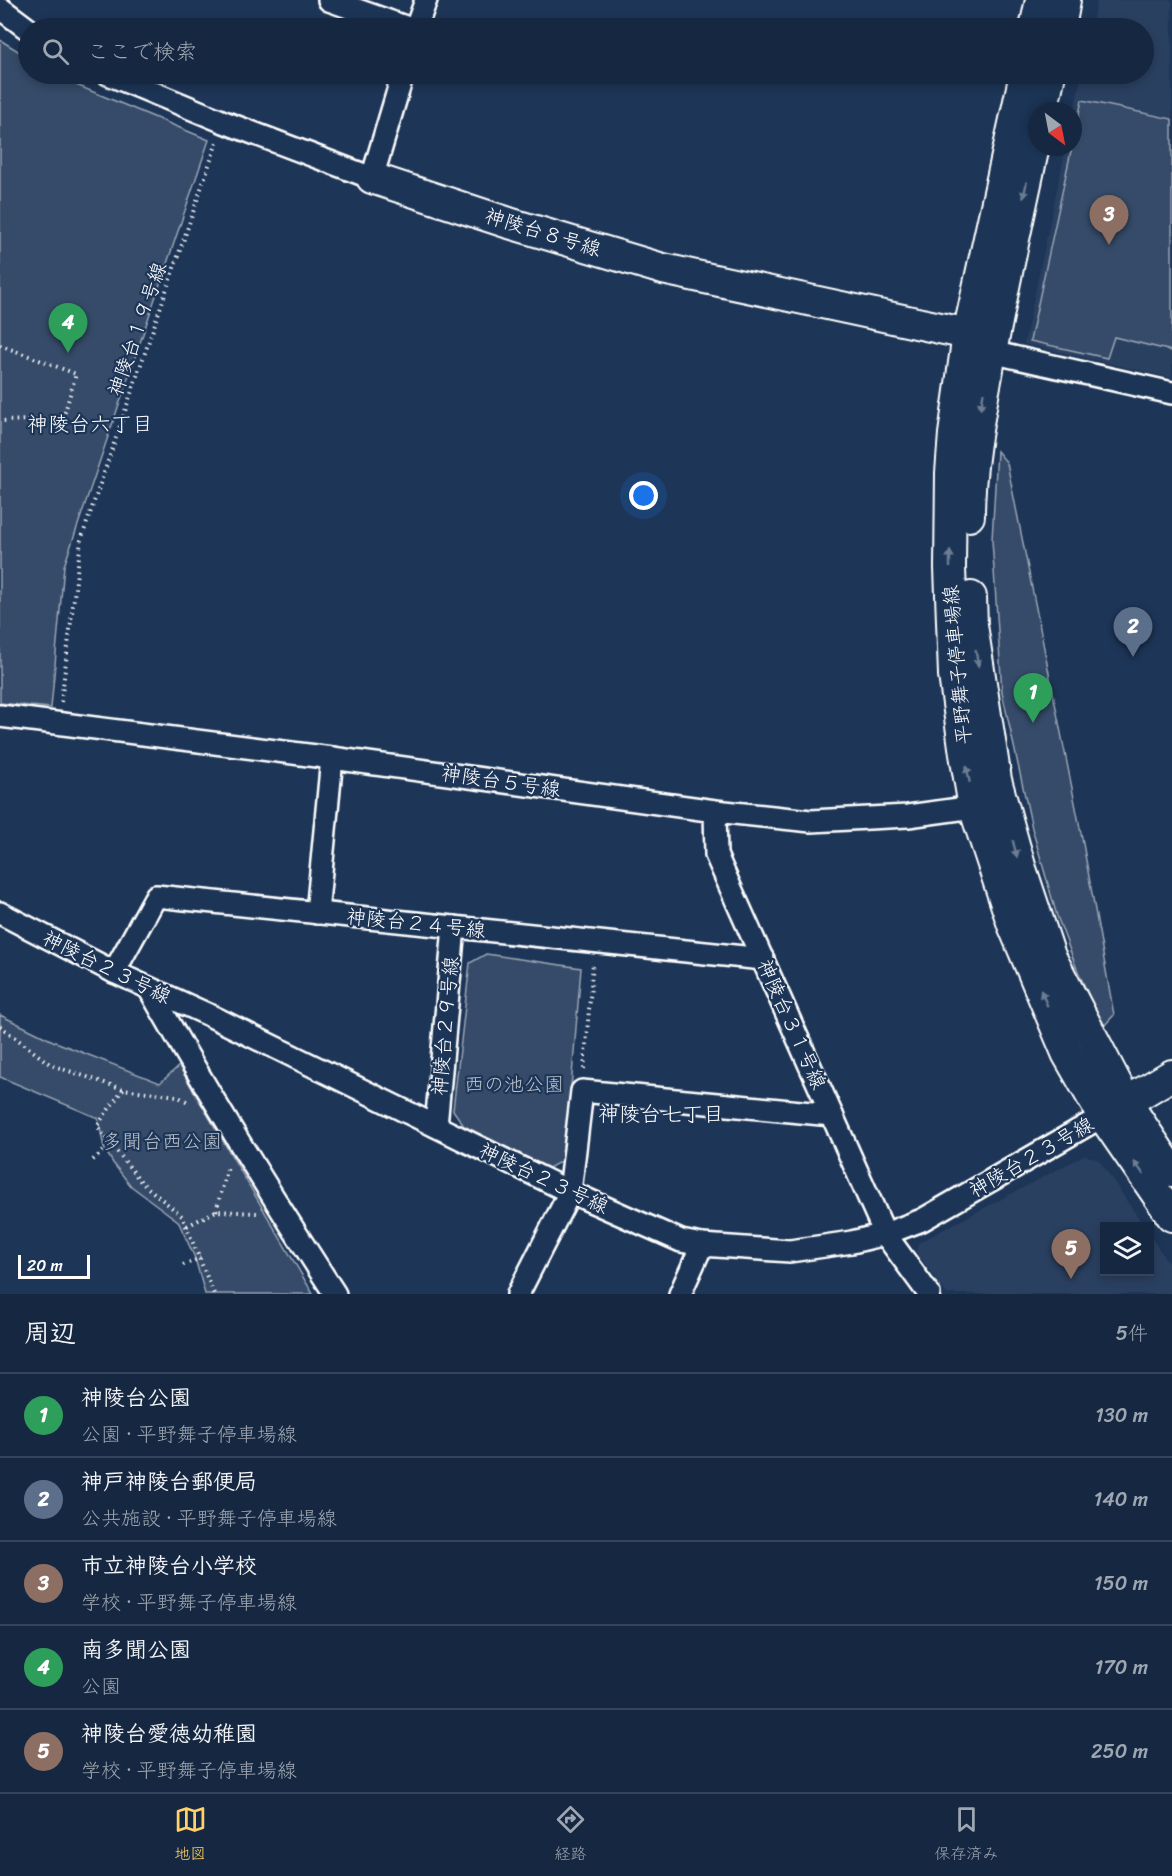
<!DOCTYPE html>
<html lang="ja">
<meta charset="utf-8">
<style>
body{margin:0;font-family:Sriracha,"Klee One",sans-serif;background:#1f3048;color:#f1f3f6}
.controls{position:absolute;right:18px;bottom:18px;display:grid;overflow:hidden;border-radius:0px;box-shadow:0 3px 9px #0003}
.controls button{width:54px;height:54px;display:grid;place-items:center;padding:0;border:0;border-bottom:2px solid #35445a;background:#162841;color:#f1f3f6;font:30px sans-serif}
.compass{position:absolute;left:1028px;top:102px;width:54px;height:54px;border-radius:50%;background:#162841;box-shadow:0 3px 9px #0003;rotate:148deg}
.scale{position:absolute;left:18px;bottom:15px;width:72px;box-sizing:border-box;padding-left:6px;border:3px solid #fff;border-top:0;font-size:16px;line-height:21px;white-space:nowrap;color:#fff;-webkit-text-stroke:4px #1d3557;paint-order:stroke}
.you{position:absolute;left:644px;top:496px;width:21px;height:21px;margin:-15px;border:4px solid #fff;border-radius:50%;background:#1a73e8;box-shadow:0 0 0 9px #1a73e833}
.badge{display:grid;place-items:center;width:39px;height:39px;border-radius:50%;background:#ffd166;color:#fff;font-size:20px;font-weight:700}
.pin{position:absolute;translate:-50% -50px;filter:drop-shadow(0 2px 3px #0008)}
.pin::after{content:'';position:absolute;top:32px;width:21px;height:18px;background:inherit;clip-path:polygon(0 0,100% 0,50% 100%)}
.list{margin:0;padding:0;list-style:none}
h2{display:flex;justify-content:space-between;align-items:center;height:78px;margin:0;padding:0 24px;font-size:26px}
h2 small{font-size:20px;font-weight:400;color:#9ea6b1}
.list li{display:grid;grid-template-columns:39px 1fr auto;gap:18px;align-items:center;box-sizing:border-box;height:84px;padding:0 24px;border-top:2px solid #35445a}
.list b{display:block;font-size:22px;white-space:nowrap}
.list p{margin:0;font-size:20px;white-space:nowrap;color:#9ea6b1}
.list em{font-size:20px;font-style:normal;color:#9ea6b1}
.icon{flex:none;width:33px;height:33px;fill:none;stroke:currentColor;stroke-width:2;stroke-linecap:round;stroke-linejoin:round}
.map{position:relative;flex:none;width:1172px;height:1294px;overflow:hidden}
.search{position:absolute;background:#162841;box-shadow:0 3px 9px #0003;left:18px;right:18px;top:18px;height:66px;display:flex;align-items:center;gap:15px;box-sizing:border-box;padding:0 21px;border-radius:33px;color:#9ea6b1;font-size:22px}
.sheet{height:498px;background:#162841}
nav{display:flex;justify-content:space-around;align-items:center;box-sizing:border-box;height:84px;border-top:2px solid #35445a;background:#162841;font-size:16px;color:#9ea6b1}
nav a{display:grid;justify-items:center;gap:3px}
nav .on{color:#ffd166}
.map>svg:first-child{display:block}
.built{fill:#2a4161}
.green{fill:#364b69;stroke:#9aa5b4;stroke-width:1.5}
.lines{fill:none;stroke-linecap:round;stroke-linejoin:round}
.street-casing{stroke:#fff;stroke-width:26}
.secondary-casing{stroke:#fff;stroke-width:34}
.path{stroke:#fff;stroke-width:4;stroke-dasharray:1.5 4.5;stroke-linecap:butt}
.street{stroke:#1d3557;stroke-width:21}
.secondary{stroke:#1d3557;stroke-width:30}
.oneway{fill:#6c7c92}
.labels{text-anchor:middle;stroke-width:4.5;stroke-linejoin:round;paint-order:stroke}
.street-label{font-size:20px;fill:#fff;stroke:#1d3557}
.park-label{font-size:20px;fill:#b9c0ca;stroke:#1d3557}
.neighbourhood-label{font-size:21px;fill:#fff;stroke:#1d3557}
</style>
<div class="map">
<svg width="1172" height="1294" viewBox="0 0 1172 1294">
<rect width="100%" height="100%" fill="#1d3557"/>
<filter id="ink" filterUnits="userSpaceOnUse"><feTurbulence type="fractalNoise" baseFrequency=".0167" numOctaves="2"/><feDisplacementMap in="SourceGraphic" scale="12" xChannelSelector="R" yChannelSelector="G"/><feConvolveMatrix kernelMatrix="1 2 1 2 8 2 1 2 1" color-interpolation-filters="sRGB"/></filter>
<g filter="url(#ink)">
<g class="built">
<polygon points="1097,0 1172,0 1172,378 1024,344 1066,147 1073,147 1073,115 1082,74 1144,74 1144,28 1091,28"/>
<polygon points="1085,1155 1099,1160 1144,1226 1104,1226 1104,1272 1150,1272 1150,1235 1172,1269 1172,1294 947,1294 916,1252 918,1243"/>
</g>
<g class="green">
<polygon points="0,40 28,57 28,74 56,74 74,84 209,140 64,566 51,708 0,703"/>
<polygon points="1082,100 1172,119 1172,351 1114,337 1107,358 1030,341"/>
<polygon points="997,451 1007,463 1082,838 1114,1015 1103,1027 1077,969 1057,916 1032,828 1002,692 992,540"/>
<polygon points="486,954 581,968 565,1159 549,1168 464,1126 453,1110 470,963"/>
<polygon points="0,1015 53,1041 160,1083 179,1066 313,1294 205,1294 195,1258 178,1221 131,1186 113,1163 104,1148 98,1118 0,1077"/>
</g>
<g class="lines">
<defs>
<g id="street">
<polyline points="329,0 408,28"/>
<polyline points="0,8 28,29"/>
<polyline points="416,28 426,0"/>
<polyline points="108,74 224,122 372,178 403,74"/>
<polyline points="991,352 1172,393"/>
<polyline points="0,716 332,758 715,811 811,821 908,816 974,807 987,802"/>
<polyline points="715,811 716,855 885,1234 929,1294"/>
<polyline points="0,913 114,972 209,1015 570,1192 681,1241 702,1245 790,1251 852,1242 885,1234 922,1220 1103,1116"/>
<polyline points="317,913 332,758"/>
<polyline points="114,972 156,896 763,959"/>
<path d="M150,990C208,1093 270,1194 335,1294"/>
<polyline points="436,1126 454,927"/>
<polyline points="518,1294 570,1192 582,1091 832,1115"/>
<polyline points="680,1294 702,1245"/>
</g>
<g id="secondary">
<polyline points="1035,28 1041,0"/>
<polyline points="1060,28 1065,0"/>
<polyline points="1025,74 968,334 954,434 951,473 950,568 954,675 965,754 974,807 1013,925 1067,1053 1103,1116 1172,1216"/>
<polyline points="1042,111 1050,74"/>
<polyline points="372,178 509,223 663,269 968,334 987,335"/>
<path d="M969,516C969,469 978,421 987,375C1001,294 1020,213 1037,132"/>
<polyline points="971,597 972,625 996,780 1020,866 1050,956 1126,1102 1172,1171"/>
<polyline points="1108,1113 1172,1075"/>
</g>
</defs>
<use href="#street" class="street-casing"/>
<use href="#secondary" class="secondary-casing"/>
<g class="path">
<polyline points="0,345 76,374 63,419 0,421"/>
<polyline points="61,702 81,540 217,142"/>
<polyline points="0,1026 51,1065 123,1089 177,1096 188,1102"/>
<polyline points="584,1069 593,963"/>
<polyline points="123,1089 97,1126 142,1183 182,1216 214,1294"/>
<polyline points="93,1160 112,1144"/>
<polyline points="216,1211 228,1167"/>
<polyline points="187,1226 216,1211 257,1213"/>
<polyline points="183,1265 201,1258"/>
</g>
<use href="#street" class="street"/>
<use href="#secondary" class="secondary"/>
</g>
<defs><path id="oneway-solid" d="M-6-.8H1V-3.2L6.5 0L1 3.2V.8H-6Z" transform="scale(1.5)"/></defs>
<g class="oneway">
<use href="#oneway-solid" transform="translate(1025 190) rotate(102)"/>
<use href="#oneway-solid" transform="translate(982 401) rotate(100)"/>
<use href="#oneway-solid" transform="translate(950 559) rotate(-90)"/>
<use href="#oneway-solid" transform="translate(977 658) rotate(81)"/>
<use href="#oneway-solid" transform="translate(968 774) rotate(-101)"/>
<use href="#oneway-solid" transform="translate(1015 849) rotate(75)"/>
<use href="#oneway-solid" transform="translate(1044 998) rotate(-113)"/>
<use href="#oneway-solid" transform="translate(1139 1168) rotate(-125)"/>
</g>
</g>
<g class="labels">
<g class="street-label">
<text transform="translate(543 232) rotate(17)" y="7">神陵台８号線</text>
<text transform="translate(137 329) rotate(-71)" y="7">神陵台１９号線</text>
<text transform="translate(957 665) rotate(-95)" y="7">平野舞子停車場線</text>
<text transform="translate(501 781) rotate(8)" y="7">神陵台５号線</text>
<text transform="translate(416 923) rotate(6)" y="7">神陵台２４号線</text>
<text transform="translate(107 967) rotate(26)" y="7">神陵台２３号線</text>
<text transform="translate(792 1024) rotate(66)" y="7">神陵台３１号線</text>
<text transform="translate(445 1026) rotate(-85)" y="7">神陵台２９号線</text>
<text transform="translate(1031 1157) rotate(-30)" y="7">神陵台２３号線</text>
<text transform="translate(544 1178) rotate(25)" y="7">神陵台２３号線</text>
</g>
<g class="park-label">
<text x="514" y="1091">西の池公園</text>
<text x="162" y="1148">多聞台西公園</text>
</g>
<g class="neighbourhood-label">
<text x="90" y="431">神陵台六丁目</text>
<text x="661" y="1121">神陵台七丁目</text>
</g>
</g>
</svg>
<div class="controls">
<button><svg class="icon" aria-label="layers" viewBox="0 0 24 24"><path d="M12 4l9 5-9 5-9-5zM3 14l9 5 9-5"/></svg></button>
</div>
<svg class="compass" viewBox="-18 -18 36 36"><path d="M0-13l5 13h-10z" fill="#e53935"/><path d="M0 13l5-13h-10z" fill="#9ea6b1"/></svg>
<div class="scale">20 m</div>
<div class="you"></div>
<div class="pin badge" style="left:1033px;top:723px;background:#2e9e5b">1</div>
<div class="pin badge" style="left:1133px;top:657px;background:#5c6f8a">2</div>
<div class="pin badge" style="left:1109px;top:245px;background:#8d6e63">3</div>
<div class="pin badge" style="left:68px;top:353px;background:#2e9e5b">4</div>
<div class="pin badge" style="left:1071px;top:1279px;background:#8d6e63">5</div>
<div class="search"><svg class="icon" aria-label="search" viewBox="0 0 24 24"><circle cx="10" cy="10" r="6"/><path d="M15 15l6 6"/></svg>ここで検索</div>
</div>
<section class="sheet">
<h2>周辺<small>5件</small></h2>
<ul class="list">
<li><span class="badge" style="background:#2e9e5b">1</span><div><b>神陵台公園</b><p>公園 · 平野舞子停車場線</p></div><em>130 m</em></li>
<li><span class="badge" style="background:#5c6f8a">2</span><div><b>神戸神陵台郵便局</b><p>公共施設 · 平野舞子停車場線</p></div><em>140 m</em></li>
<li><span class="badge" style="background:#8d6e63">3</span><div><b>市立神陵台小学校</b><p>学校 · 平野舞子停車場線</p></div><em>150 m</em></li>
<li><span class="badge" style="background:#2e9e5b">4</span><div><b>南多聞公園</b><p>公園</p></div><em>170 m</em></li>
<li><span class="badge" style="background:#8d6e63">5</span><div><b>神陵台愛徳幼稚園</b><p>学校 · 平野舞子停車場線</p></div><em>250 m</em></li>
</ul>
</section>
<nav>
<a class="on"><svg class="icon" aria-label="map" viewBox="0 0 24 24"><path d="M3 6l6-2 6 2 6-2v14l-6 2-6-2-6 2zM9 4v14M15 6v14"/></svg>地図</a>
<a><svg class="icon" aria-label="directions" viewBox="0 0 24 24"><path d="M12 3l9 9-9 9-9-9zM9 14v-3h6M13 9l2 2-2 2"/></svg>経路</a>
<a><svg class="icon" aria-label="saved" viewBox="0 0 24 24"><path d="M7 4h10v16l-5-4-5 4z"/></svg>保存済み</a>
</nav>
